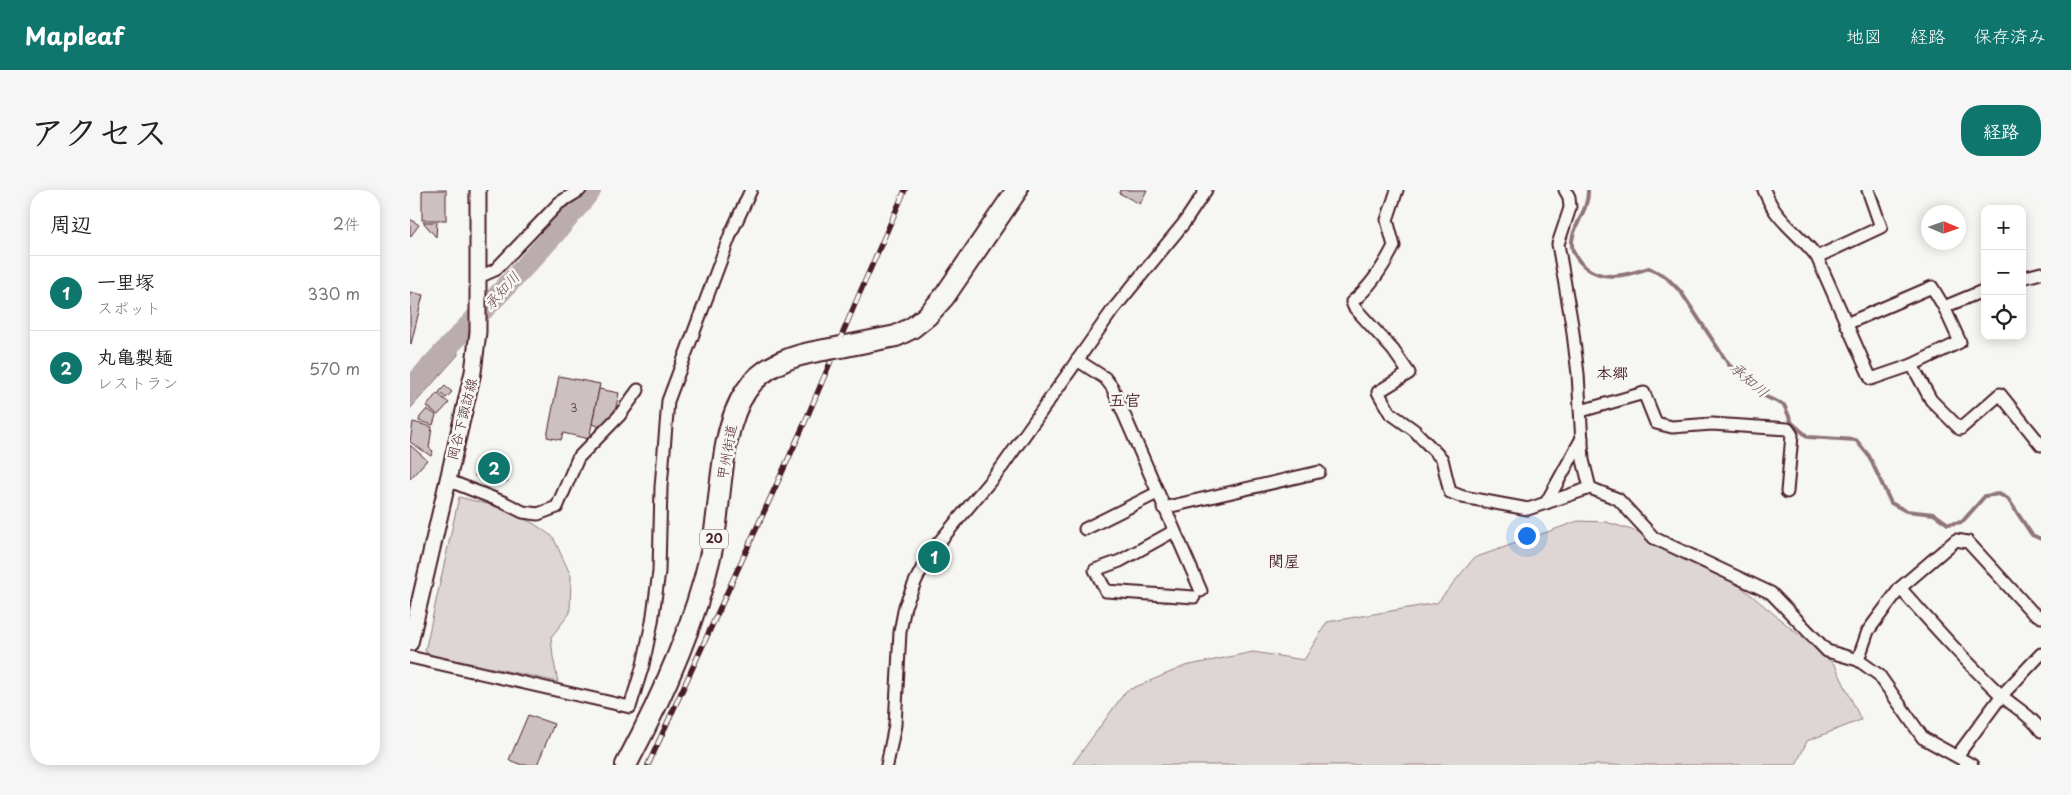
<!DOCTYPE html>
<html lang="ja">
<meta charset="utf-8">
<style>
body{margin:0;font-family:"Playpen Sans","Klee One",sans-serif;background:#f6f6f6;color:#222}
.controls{position:absolute;right:15px;top:15px;display:grid;overflow:hidden;border-radius:10px;box-shadow:0 2px 12px #0003}
.controls button{width:45px;height:45px;display:grid;place-items:center;padding:0;border:0;border-bottom:1px solid #e0e0e0;background:#fff;color:#222;font:25px sans-serif}
.compass{position:absolute;left:1511px;top:15px;width:45px;height:45px;border-radius:50%;background:#fff;box-shadow:0 2px 12px #0003;rotate:92deg}
.you{position:absolute;left:1116px;top:345px;width:18px;height:18px;margin:-12px;border:4px solid #fff;border-radius:50%;background:#1a73e8;box-shadow:0 0 0 8px #1a73e833}
.badge{display:grid;place-items:center;width:32px;height:32px;border-radius:50%;background:#0f766e;color:#fff;font-size:16px;font-weight:700}
.pin{position:absolute;translate:-50% -50%;border:2px solid #fff;box-shadow:0 1px 5px #0006}
.list{margin:0;padding:0;list-style:none}
h2{display:flex;justify-content:space-between;align-items:center;height:65px;margin:0;padding:0 20px;font-size:21px}
h2 small{font-size:16px;font-weight:400;color:#767676}
.list li{display:grid;grid-template-columns:32px 1fr auto;gap:15px;align-items:center;box-sizing:border-box;height:75px;padding:0 20px;border-top:1px solid #e0e0e0}
.list b{display:block;font-size:19px;white-space:nowrap}
.list p{margin:0;font-size:16px;white-space:nowrap;color:#767676}
.list em{font-size:16px;font-style:normal;color:#767676}
.icon{flex:none;width:28px;height:28px;fill:none;stroke:currentColor;stroke-width:2;stroke-linecap:round;stroke-linejoin:round}
.map{position:relative;flex:none;width:1631px;height:575px;overflow:hidden;border-radius:20px}
header{display:flex;align-items:center;gap:30px;box-sizing:border-box;height:70px;padding:0 25px;background:#0f766e;color:#fff}
header strong{font-size:24px}
nav{display:flex;gap:28px;margin-inline-start:auto;font-size:18px}
.intro{display:flex;align-items:center;justify-content:space-between;box-sizing:border-box;height:120px;padding:0 30px}
h1{margin:0;font-size:35px}
.button{padding:12px 22px;border-radius:20px;background:#0f766e;color:#fff;font-size:18px;font-weight:700}
main{display:flex;gap:30px;padding:0 30px}
aside{flex:1;background:#fff;border-radius:20px;box-shadow:0 2px 12px #0003}
.map>svg:first-child{display:block}
.green{fill:#ddd6d5;stroke:#947a80}
.water{fill:#bbadae;stroke:#8e747a}
.lines{fill:none;stroke-linecap:round;stroke-linejoin:round}
.stream{stroke:#8e747a;stroke-width:4}
.river{stroke:#bbadae;stroke-width:21}
.building{fill:#ccc1c0;stroke:#4a1f2b}
.street-casing{stroke:#4a1f2b;stroke-width:15}
.secondary-casing{stroke:#4a1f2b;stroke-width:19}
.highway-casing{stroke:#4a1f2b;stroke-width:24}
.street{stroke:#f6f6f2;stroke-width:11}
.secondary{stroke:#f6f6f2;stroke-width:15}
.highway{stroke:#f6f6f2;stroke-width:20}
.rail-casing{stroke:#4a1f2b;stroke-width:5.5}
.rail{stroke:#f6f6f2;stroke-width:4;stroke-dasharray:11;stroke-linecap:butt}
.highway-bridge-casing{stroke:#4a1f2b;stroke-width:24;stroke-linecap:butt}
.highway-bridge{stroke:#f6f6f2;stroke-width:20}
.labels{text-anchor:middle;stroke-width:5;stroke-linejoin:round;paint-order:stroke}
.number-label{font-size:11px;fill:#6a4850}
.shield{fill:#f6f6f2;stroke:#7e6067;stroke-width:1}
.shield-label{font-size:12px;font-weight:bold;fill:#4a1f2b}
.street-label{font-size:14px;fill:#4a1f2b;stroke:#f6f6f2}
.water-label{font-size:15px;font-style:italic;fill:#6c4a52;stroke:#f6f6f2}
.quarter-label{font-size:16px;font-weight:bold;fill:#4a1f2b;stroke:#f6f6f2}
</style>
<header>
<strong>Mapleaf</strong>
<nav><a>地図</a><a>経路</a><a>保存済み</a></nav>
</header>
<div class="intro"><h1>アクセス</h1><a class="button">経路</a></div>
<main>
<aside>
<h2>周辺<small>2件</small></h2>
<ul class="list">
<li><span class="badge">1</span><div><b>一里塚</b><p>スポット</p></div><em>330 m</em></li>
<li><span class="badge">2</span><div><b>丸亀製麺</b><p>レストラン</p></div><em>570 m</em></li>
</ul>
</aside>
<div class="map">
<svg width="1631" height="575" viewBox="0 0 1631 575">
<rect width="100%" height="100%" fill="#f6f6f2"/>
<filter id="ink" filterUnits="userSpaceOnUse"><feTurbulence type="fractalNoise" baseFrequency=".02" numOctaves="2"/><feDisplacementMap in="SourceGraphic" scale="10" xChannelSelector="R" yChannelSelector="G"/><feConvolveMatrix kernelMatrix="1 2 1 2 8 2 1 2 1" color-interpolation-filters="sRGB"/></filter>
<g filter="url(#ink)">
<g class="green">
<polygon points="49,307 85,316 123,333 143,347 161,386 160,423 141,447 143,467 148,492 22,465 15,461"/>
<polygon points="1168,331 1196,332 1287,360 1425,475 1451,530 1397,551 1386,575 662,575 716,501 775,476 843,462 894,470 917,432 1027,413 1064,368"/>
</g>
<polygon class="water" points="47,135 48,165 0,219 0,191"/>
<g class="lines">
<path class="stream" d="M1178,0C1179,20 1163,35 1162,51C1161,60 1165,66 1170,72C1189,93 1215,86 1239,78L1256,87L1271,102L1319,175L1342,192L1352,205L1374,215L1382,233L1398,247L1446,250L1459,266L1481,313L1496,321L1524,324L1538,334L1552,332L1575,306L1589,304L1598,309L1622,345L1631,349"/>
<path class="river" d="M0,199C59,131 126,71 181,0"/>
</g>
<g class="building">
<rect x="12" y="0" width="24" height="30"/>
<polygon points="710,0 737,0 730,14 709,3"/>
<polygon points="0,29 9,35 0,47"/>
<polygon points="13,32 27,32 26,47"/>
<polygon points="0,102 13,105 1,154 0,153"/>
<polygon points="149,186 190,194 179,249 153,243 151,250 137,247"/>
<polygon points="35,196 42,202 36,208 29,202"/>
<polygon points="189,199 209,203 203,231 193,238 182,234"/>
<polygon points="27,203 39,213 28,225 17,216"/>
<polygon points="17,219 26,225 23,235 9,231 10,227"/>
<polygon points="3,232 22,237 19,258 23,261 21,266 0,252"/>
<polygon points="0,255 17,270 0,289"/>
<polygon points="69,268 100,274 97,292 65,286"/>
<polygon points="118,525 144,534 127,575 112,575 99,570"/>
</g>
<g class="lines">
<defs>
<g id="street">
<path d="M987,0L977,30L984,56C974,76 959,98 942,112L944,117L983,160L999,183L968,202L980,223L1004,240L1032,269L1040,302L1053,307L1118,319L1180,298"/>
<polyline points="1155,0 1159,7 1160,18 1148,54 1162,135 1168,184 1173,270 1180,298 1208,309 1244,348 1361,403 1417,461 1448,470 1469,485 1513,548 1562,575"/>
<path d="M1354,0C1357,7 1360,14 1365,21C1377,38 1395,50 1407,67L1461,189L1502,175L1550,152L1534,117L1575,100"/>
<polyline points="1407,67 1471,37 1458,0"/>
<polyline points="69,87 85,80 149,13 170,0"/>
<polyline points="1612,88 1631,83"/>
<polyline points="1436,134 1522,97 1534,117"/>
<polyline points="667,170 695,188 702,197 791,401"/>
<polyline points="1502,175 1521,210 1550,239 1590,204 1631,255"/>
<polyline points="1171,221 1234,203 1246,233 1262,237 1302,234 1378,239 1382,245 1377,302"/>
<polyline points="37,290 93,312 113,322 128,324 147,317 168,268 209,226 228,200"/>
<polyline points="1136,313 1172,248"/>
<polyline points="753,318 909,282"/>
<polyline points="675,339 747,303"/>
<polyline points="764,341 710,371 685,380 696,401 784,407"/>
<path d="M1490,398C1523,435 1556,472 1591,505C1604,517 1622,526 1631,541"/>
<polyline points="0,467 220,517 233,475 242,432 249,382 251,297 258,211 321,43 341,0"/>
<polyline points="1448,470 1458,441 1490,398 1546,350 1558,352 1622,422 1631,427"/>
<polyline points="1547,566 1592,505 1631,464"/>
<polyline points="477,575 485,535 490,442 495,416 506,390 520,363 592,277 702,121 774,33 796,0"/>
</g>
<polyline id="secondary" points="0,453 63,182 68,142 68,0"/>
<g id="highway">
<polyline points="431,157 486,146 502,138 517,126 534,107 607,0"/>
<path d="M216,575C249,513 284,436 300,367C313,317 307,244 336,201C354,174 384,165 414,160"/>
</g>
</defs>
<use href="#street" class="street-casing"/>
<use href="#secondary" class="secondary-casing"/>
<use href="#highway" class="highway-casing"/>
<use href="#street" class="street"/>
<use href="#secondary" class="secondary"/>
<use href="#highway" class="highway"/>
<defs>
<polyline id="rail" points="238,575 392,239 448,107 495,0"/>
</defs>
<use href="#rail" class="rail-casing"/>
<use href="#rail" class="rail"/>
<defs>
<polyline id="highway-bridge" points="414,160 431,157"/>
</defs>
<use href="#highway-bridge" class="highway-bridge-casing"/>
<use href="#highway-bridge" class="highway-bridge"/>
</g>
</g>
<g class="labels">
<g class="number-label">
<text x="164" y="222">3</text>
</g>
<rect class="shield" x="290" y="339.5" width="28" height="19" rx="4"/>
<g class="shield-label">
<text x="304" y="353">20</text>
</g>
<g class="street-label">
<text transform="translate(52 229) rotate(-76)" y="5">岡谷下諏訪線</text>
<text transform="translate(317 262) rotate(-80)" y="5">甲州街道</text>
</g>
<g class="water-label">
<text transform="translate(92 101) rotate(-48)" y="5">承知川</text>
<text transform="translate(1339 190) rotate(41)" y="5">承知川</text>
</g>
<g class="quarter-label">
<text x="1202" y="189">本郷</text>
<text x="715" y="216">五官</text>
<text x="874" y="377">関屋</text>
</g>
</g>
</svg>
<div class="controls">
<button>+</button>
<button>−</button>
<button><svg class="icon" aria-label="locate" viewBox="0 0 24 24"><circle cx="12" cy="12" r="6"/><path d="M12 2v4M12 18v4M2 12h4M18 12h4"/></svg></button>
</div>
<svg class="compass" viewBox="-18 -18 36 36"><path d="M0-13l5 13h-10z" fill="#e53935"/><path d="M0 13l5-13h-10z" fill="#767676"/></svg>
<div class="you"></div>
<div class="pin badge" style="left:524px;top:367px">1</div>
<div class="pin badge" style="left:84px;top:278px">2</div>
</div>
</main>
